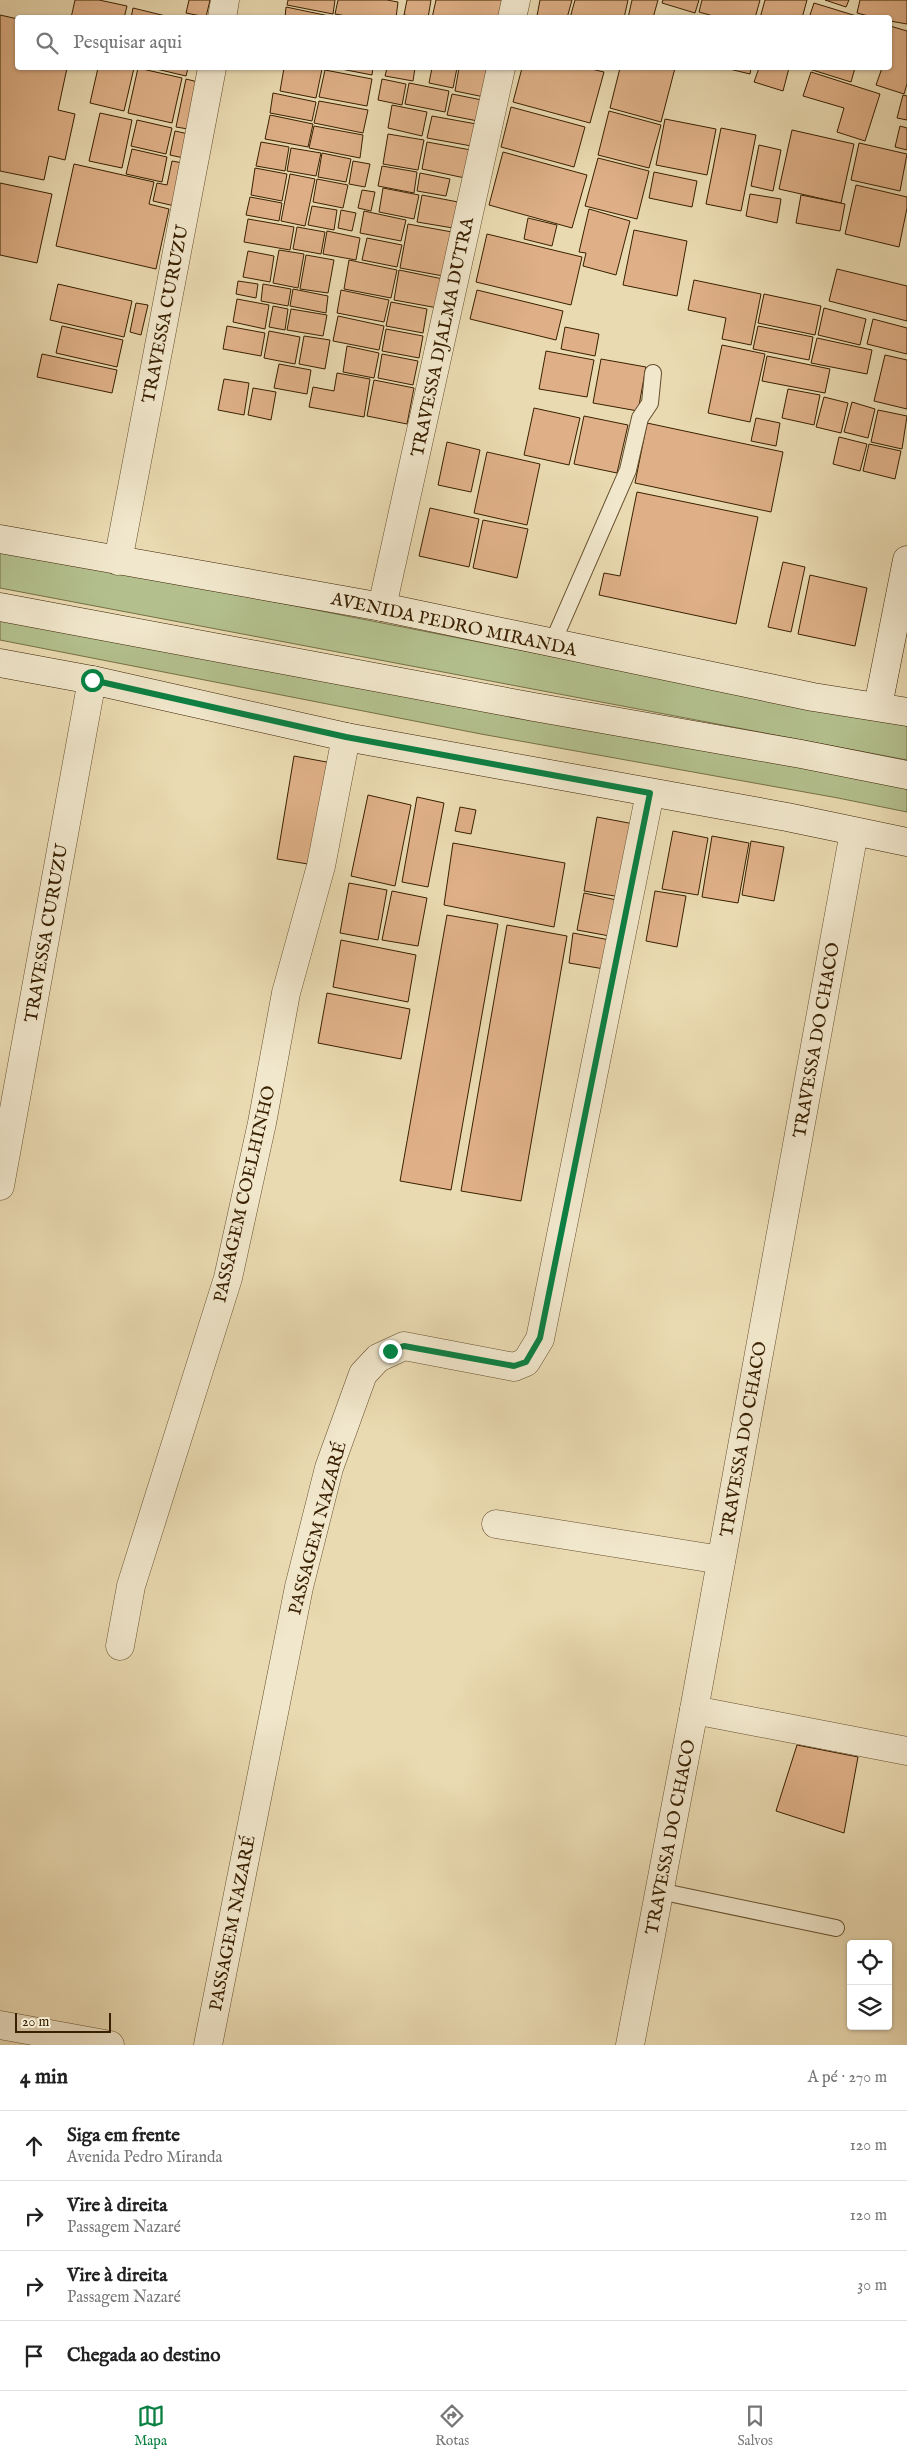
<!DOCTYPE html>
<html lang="pt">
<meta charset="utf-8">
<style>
body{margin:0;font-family:"IM FELL English",serif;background:#f2f2f2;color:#222}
.controls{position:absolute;right:15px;bottom:15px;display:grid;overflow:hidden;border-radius:5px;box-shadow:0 1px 4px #0004}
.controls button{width:45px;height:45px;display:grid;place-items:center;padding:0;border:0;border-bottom:1px solid #e0e0e0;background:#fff;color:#222;font:25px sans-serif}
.scale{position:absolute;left:15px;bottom:12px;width:96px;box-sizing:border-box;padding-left:5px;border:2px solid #392000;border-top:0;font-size:14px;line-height:18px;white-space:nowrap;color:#392000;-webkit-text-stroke:4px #f1e7cc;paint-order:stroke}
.stop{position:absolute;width:15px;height:15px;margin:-11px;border:4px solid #0b8043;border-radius:50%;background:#fff}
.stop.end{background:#0b8043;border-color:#fff;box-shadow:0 1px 5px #0008}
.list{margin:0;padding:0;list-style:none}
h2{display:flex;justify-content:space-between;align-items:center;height:65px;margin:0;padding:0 20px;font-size:21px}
h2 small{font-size:16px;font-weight:400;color:#767676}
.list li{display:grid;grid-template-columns:32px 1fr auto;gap:15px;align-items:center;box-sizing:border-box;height:70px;padding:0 20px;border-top:1px solid #e0e0e0}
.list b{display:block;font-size:19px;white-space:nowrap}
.list p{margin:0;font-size:16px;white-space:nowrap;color:#767676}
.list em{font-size:16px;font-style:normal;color:#767676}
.icon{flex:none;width:28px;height:28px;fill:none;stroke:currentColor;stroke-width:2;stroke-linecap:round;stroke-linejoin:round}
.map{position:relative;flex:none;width:907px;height:2045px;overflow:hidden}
.search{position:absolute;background:#fff;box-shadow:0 1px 4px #0004;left:15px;right:15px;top:15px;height:55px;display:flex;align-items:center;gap:12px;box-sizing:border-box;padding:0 18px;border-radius:5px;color:#767676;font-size:19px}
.sheet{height:345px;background:#fff}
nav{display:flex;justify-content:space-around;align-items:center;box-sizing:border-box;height:70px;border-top:1px solid #e0e0e0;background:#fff;font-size:14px;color:#767676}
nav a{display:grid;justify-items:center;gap:2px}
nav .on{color:#0b8043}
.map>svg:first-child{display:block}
.green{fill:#b3c08e;stroke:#767047}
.building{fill:#dfb087;stroke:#392000}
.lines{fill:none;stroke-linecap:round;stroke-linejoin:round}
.lane-casing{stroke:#654e2c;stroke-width:18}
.street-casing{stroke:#654e2c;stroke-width:29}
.secondary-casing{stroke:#392000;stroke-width:29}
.lane{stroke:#f1e7cc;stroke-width:16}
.street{stroke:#f1e7cc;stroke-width:28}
.secondary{stroke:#f1e7cc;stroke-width:28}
.route{stroke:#0b8043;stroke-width:6}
.labels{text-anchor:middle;stroke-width:4;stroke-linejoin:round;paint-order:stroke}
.street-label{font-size:18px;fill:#392000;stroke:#f1e7cc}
</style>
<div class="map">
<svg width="907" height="2045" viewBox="0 0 907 2045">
<rect width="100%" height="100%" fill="#eadab1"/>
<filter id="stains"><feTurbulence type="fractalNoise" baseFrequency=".004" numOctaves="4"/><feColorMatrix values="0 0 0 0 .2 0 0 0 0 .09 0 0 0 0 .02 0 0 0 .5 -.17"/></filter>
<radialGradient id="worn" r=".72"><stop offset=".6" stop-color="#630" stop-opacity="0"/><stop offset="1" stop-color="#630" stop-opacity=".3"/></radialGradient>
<g class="green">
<polygon points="0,552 260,599 907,726 907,760 0,588"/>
<polygon points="0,614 907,783 907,812 838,798 481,734 0,640"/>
</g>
<g class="building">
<polygon points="75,0 99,0 127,6 124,18 71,18"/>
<polygon points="189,0 210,0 206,17 186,13"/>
<polygon points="288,0 335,0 333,14 287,5"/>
<polygon points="338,0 387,0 398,2 396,18 357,18 335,14"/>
<polygon points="407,0 431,0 428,18 404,15"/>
<polygon points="436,0 513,0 510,18 432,18"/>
<polygon points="540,0 572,0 567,18 537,16"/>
<polygon points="575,0 628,0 624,18 570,18"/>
<polygon points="632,0 658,0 653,18 628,18"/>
<polygon points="663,0 699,0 695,13 662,3"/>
<polygon points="702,0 760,0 755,18 720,18 699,12"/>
<polygon points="765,0 807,0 802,18 760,18"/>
<polygon points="825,0 849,0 846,7"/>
<polygon points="860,0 907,0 907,24 890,21 890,18 876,18 857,13"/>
<polygon points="814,3 863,18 809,18"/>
<polygon points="286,7 334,17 334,18 285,18"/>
<polygon points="133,8 174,18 131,18"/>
<polygon points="0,15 18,19 18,68 67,68 58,110 75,114 65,160 49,156 44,180 0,171"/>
<polygon points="890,26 907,31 907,84 904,94 876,85 882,68 890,68"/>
<polygon points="98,68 134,68 124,111 90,103"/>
<polygon points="138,68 182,78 172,123 128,113"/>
<polygon points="152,68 188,68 186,76"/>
<polygon points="284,68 322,69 316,98 280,91"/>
<polygon points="336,68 373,68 372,75"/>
<polygon points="387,68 415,68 413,81 385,76"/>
<polygon points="432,68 457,68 453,88 429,83"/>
<polygon points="459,68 499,70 494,99 455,91"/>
<polygon points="522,68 587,68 604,72 590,123 513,102"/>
<polygon points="620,68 675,68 661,122 610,108"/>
<polygon points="725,68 751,68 750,74"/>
<polygon points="759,68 789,68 783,91 754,82"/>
<polygon points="806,68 855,68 851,82"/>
<polygon points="325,70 372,79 367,106 319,97"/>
<polygon points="811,72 880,94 865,141 837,132 844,108 803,96"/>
<polygon points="186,79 198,82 188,129 176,127"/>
<polygon points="382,79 406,84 402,105 378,100"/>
<polygon points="409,83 449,91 445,112 405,104"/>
<polygon points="273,93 316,102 312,121 270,113"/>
<polygon points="452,94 492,102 488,123 447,115"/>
<polygon points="903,95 907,96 907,120 897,118"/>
<polygon points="319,101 368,110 363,133 314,123"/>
<polygon points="392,105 427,112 422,136 388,128"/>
<polygon points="511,107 585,127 574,167 501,147"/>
<polygon points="609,111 661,125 649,168 598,155"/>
<polygon points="100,113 132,120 122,168 89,161"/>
<polygon points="270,115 313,124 308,147 265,139"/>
<polygon points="432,116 482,125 477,147 427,138"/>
<polygon points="665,119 716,129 707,175 656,165"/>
<polygon points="137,120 172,128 166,154 131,146"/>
<polygon points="314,126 363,135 360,158 309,148"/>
<polygon points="900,126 907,128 907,150 895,147"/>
<polygon points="721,128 756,135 741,211 706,204"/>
<polygon points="792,130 854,144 841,203 779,189"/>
<polygon points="175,131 193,135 188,159 170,155"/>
<polygon points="388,134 424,140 418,170 383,164"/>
<polygon points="261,142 289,147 285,171 256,166"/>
<polygon points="427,142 471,150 465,178 422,169"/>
<polygon points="859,143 907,154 900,191 851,180"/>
<polygon points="759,145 781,150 773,191 751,186"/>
<polygon points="291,148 321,153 316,176 287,171"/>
<polygon points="132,149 167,157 162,182 126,174"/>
<polygon points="503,152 587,175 572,228 489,205"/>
<polygon points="322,153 351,159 346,182 318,177"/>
<polygon points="598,158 649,171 637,219 585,206"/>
<polygon points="172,161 188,164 179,207 153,201 157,183 167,185"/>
<polygon points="353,161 370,164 365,187 349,184"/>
<polygon points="74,164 154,182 149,204 169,209 156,269 56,246"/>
<polygon points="382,166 417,172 414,193 378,186"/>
<polygon points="255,168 287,174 282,201 251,195"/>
<polygon points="654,172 697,181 692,207 649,198"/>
<polygon points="420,173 450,179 446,196 417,191"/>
<polygon points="290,174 315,179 305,226 281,221"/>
<polygon points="317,179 348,185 343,208 313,202"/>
<polygon points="0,183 52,194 37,263 0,255"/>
<polygon points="856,185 907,197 907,208 899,247 845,234"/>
<polygon points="383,188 419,195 414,219 379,212"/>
<polygon points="362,190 375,192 371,211 358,208"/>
<polygon points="750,194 781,199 777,223 746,216"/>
<polygon points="422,195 458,202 453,228 417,222"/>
<polygon points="801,195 845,204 840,231 796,223"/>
<polygon points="250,197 282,203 279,221 246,215"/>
<polygon points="312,206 337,210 334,230 308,225"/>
<polygon points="589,209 630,221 616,275 583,266 586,253 579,252"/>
<polygon points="341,210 356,213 352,231 338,228"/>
<polygon points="364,211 406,220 401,241 360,233"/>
<polygon points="528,218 557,225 552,246 524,239"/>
<polygon points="248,219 294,227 290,250 244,242"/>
<polygon points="408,224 452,232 443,276 400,268"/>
<polygon points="297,227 325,232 321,254 293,249"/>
<polygon points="634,230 687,241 677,296 623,285"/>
<polygon points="327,231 360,238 356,260 323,254"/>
<polygon points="487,234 582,257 571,305 476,282"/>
<polygon points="367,238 402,245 397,267 362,260"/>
<polygon points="279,250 304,254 298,288 273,283"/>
<polygon points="248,251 274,256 270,282 243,277"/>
<polygon points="306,255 334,260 328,293 300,289"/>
<polygon points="349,260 397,270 391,298 344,289"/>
<polygon points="837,269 907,286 907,321 829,301"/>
<polygon points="399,270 443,279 438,308 394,300"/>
<polygon points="694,280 761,294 751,345 722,339 726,318 688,310"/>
<polygon points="238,281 258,284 256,298 236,294"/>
<polygon points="58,284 132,301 124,337 50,320"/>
<polygon points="263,284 291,289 288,306 261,301"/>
<polygon points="293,289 328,296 326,313 290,306"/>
<polygon points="341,290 389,300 384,322 337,313"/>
<polygon points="477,290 563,311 556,340 470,319"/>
<polygon points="764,294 821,306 815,335 758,323"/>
<polygon points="237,299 269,305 265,329 233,322"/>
<polygon points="391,302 427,309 423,333 386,326"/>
<polygon points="136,303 148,305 141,335 130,332"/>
<polygon points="273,306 288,309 285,330 269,327"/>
<polygon points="824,308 866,319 860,345 818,335"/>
<polygon points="291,309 327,315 323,336 287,330"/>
<polygon points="338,316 384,326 379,350 333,341"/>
<polygon points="873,319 907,328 907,354 867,344"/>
<polygon points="62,326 123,340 117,367 56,353"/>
<polygon points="227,326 265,333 261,356 223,349"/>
<polygon points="758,326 813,337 809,360 753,349"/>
<polygon points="565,327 599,334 595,356 561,349"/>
<polygon points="386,329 423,336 419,358 382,351"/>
<polygon points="269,331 300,337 295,364 264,358"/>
<polygon points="304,336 330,340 325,369 299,364"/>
<polygon points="817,338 872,350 867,374 811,363"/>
<polygon points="722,345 765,354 750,422 708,413"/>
<polygon points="347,346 379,353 374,378 343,372"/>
<polygon points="546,351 594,360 587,397 539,389"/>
<polygon points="42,354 117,370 112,393 37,377"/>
<polygon points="382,354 418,361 413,385 378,378"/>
<polygon points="885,355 907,360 907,409 874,401"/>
<polygon points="767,356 830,369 825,393 762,381"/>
<polygon points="601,359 646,367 638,411 593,403"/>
<polygon points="279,364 311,370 307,394 274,388"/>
<polygon points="337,373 370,379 364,417 309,407 313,387 334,391"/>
<polygon points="224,379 249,383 244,415 218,410"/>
<polygon points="374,380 414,388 407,424 367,416"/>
<polygon points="253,388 276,392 271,420 248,415"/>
<polygon points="788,389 820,395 814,425 782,418"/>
<polygon points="824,397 848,403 841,433 816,427"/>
<polygon points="852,402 875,409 868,438 844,432"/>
<polygon points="534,408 580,418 569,465 524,455"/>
<polygon points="878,410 907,416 902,449 871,442"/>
<polygon points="584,416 628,425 617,473 574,464"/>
<polygon points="756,418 780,423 776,446 751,441"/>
<polygon points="647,423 783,452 771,512 635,483"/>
<polygon points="839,437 867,444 860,471 833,464"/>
<polygon points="447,442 480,450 471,492 438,485"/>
<polygon points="869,444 901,451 895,479 863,471"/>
<polygon points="487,452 540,464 527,525 474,513"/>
<polygon points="637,492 758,517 736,624 599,595 604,573 620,576"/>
<polygon points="430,508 479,519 469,567 419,556"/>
<polygon points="483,520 528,529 517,578 473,568"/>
<polygon points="783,562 805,567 791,632 768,627"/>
<polygon points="810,575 867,588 855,646 798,634"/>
<polygon points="294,756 332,763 314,865 277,859"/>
<polygon points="368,795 411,805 395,886 351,876"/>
<polygon points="417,797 444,803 428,887 402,882"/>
<polygon points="460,807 476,810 471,834 455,831"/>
<polygon points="597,817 634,824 621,897 584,891"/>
<polygon points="673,831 708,838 698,895 662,889"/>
<polygon points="712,836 749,843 738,903 702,897"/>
<polygon points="751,841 784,847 774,901 742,895"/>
<polygon points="453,843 565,863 554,927 444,905"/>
<polygon points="349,883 387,890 378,940 340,933"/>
<polygon points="392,891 427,898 418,946 382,940"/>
<polygon points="655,891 686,896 677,947 646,941"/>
<polygon points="584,893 621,901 615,937 577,930"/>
<polygon points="447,915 498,924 451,1190 400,1181"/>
<polygon points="507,925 567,936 521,1201 461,1191"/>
<polygon points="573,933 615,941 610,970 569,963"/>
<polygon points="341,940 416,955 408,1002 333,987"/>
<polygon points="327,993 410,1009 401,1059 318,1043"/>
<polygon points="797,1745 858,1757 844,1833 776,1811"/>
</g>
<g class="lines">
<defs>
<g id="lane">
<polyline points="552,644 628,470 640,418 650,403 653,373"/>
<polyline points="659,1891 836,1928"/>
</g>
<g id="street">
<polyline points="222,18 225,0"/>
<polyline points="512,18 516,0"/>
<polyline points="118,561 212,68"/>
<polyline points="382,607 501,68"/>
<polyline points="0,1186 92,680"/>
<polyline points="496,1524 721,1560"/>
<polyline points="120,1646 131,1586 228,1278 262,1123 286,993 321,866 346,737"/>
<polyline points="694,1710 907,1751"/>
<polyline points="0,2025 110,2045"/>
<polyline points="208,2045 299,1587 329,1468 363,1374 378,1358 404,1346 514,1367 526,1362 540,1339 650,793"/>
<polyline points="630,2045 694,1710 854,832"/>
</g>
<g id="secondary">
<polyline points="0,539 382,607 813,697 907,712"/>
<polyline points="0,607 534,707 801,754 907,775"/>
<polyline points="0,663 92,680 346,737 787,817 907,842"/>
<polyline points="878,706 907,560"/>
</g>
</defs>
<use href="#lane" class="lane-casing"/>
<use href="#street" class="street-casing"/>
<use href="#secondary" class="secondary-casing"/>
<use href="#lane" class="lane"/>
<use href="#street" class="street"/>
<use href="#secondary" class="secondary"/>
</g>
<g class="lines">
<polyline class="route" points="92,680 346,737 650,793 540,1338 526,1362 514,1366 404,1346 390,1351"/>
</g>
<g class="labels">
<g class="street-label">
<text transform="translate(165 314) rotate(-79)" y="6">TRAVESSA CURUZU</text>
<text transform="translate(442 337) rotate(-78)" y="6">TRAVESSA DJALMA DUTRA</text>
<text transform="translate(454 624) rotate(12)" y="6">AVENIDA PEDRO MIRANDA</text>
<text transform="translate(46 933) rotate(-80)" y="6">TRAVESSA CURUZU</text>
<text transform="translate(816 1040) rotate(-80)" y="6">TRAVESSA DO CHACO</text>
<text transform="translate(244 1194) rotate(-77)" y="6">PASSAGEM COELHINHO</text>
<text transform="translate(743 1439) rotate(-80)" y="6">TRAVESSA DO CHACO</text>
<text transform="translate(317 1528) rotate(-75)" y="6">PASSAGEM NAZARÉ</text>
<text transform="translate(670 1837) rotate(-79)" y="6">TRAVESSA DO CHACO</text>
<text transform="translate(232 1923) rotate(-79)" y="6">PASSAGEM NAZARÉ</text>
</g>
</g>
<rect width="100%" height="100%" filter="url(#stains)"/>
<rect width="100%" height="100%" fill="url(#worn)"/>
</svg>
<div class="controls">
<button><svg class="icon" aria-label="locate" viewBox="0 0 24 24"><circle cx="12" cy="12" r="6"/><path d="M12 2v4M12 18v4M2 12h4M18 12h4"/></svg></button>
<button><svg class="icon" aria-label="layers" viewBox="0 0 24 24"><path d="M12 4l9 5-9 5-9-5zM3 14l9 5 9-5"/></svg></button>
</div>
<div class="scale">20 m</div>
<div class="stop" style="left:92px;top:680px"></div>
<div class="stop end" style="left:390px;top:1351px"></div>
<div class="search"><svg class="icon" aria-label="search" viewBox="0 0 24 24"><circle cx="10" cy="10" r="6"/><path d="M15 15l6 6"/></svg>Pesquisar aqui</div>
</div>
<section class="sheet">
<h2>4 min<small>A pé · 270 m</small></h2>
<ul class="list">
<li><svg class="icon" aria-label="ahead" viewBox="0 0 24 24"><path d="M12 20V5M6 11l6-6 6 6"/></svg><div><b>Siga em frente</b><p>Avenida Pedro Miranda</p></div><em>120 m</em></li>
<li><svg class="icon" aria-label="right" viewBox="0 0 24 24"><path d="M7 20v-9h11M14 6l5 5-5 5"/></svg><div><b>Vire à direita</b><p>Passagem Nazaré</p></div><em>120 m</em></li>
<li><svg class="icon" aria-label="right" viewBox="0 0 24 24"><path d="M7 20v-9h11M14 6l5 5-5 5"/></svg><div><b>Vire à direita</b><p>Passagem Nazaré</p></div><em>30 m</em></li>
<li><svg class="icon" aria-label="arrive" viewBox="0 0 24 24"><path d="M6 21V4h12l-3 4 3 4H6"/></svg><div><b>Chegada ao destino</b></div></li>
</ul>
</section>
<nav>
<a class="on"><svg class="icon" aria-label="map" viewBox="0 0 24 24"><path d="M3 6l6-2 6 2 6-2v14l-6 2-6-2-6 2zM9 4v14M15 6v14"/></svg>Mapa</a>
<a><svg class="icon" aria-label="directions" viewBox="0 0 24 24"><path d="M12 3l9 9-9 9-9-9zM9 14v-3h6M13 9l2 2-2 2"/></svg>Rotas</a>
<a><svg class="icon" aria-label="saved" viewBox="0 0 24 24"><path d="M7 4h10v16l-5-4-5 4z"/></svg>Salvos</a>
</nav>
